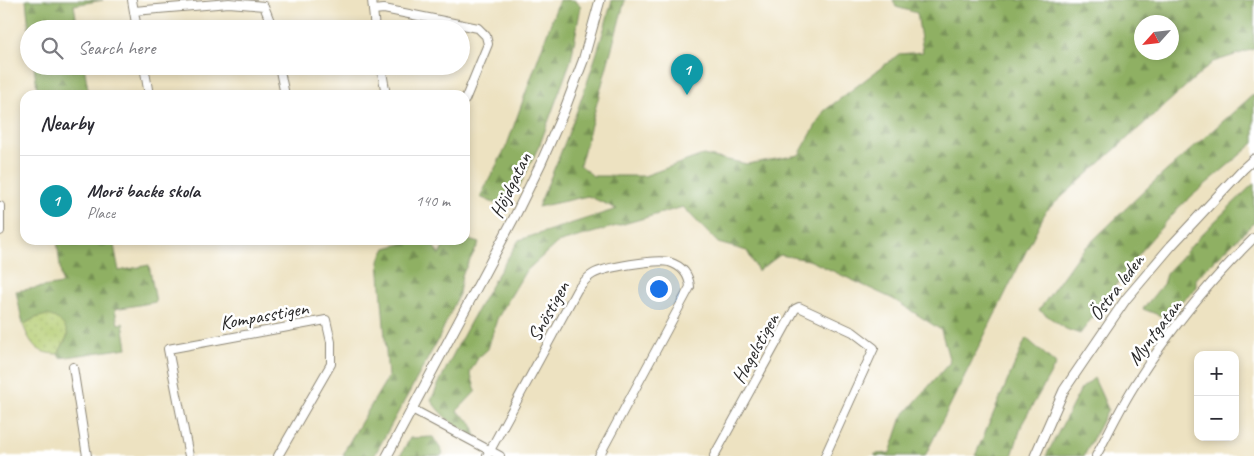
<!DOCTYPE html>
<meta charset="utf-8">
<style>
body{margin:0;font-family:Caveat,sans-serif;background:#f2f2f3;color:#2b2b33}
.controls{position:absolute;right:15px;bottom:15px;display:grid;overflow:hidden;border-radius:10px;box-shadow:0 2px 8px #0003}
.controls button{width:45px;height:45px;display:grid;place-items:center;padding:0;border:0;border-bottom:1px solid #e1e1e2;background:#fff;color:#2b2b33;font:25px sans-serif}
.compass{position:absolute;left:1134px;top:15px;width:45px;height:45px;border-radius:50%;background:#fff;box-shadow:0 2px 8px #0003;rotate:243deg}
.you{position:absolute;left:658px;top:288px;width:18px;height:18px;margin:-12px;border:4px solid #fff;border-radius:50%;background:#1a73e8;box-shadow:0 0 0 8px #1a73e833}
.badge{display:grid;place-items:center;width:32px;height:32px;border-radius:50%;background:#db2777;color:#fff;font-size:16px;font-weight:700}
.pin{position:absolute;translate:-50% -41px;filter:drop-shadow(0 1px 2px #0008)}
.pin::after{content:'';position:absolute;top:26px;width:18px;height:15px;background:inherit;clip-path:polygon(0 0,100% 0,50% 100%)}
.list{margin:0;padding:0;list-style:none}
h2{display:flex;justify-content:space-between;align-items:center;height:65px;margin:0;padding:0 20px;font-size:21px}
h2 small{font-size:16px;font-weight:400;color:#7c7c81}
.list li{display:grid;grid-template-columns:32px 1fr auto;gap:15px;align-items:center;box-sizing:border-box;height:90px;padding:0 20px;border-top:1px solid #e1e1e2}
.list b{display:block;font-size:19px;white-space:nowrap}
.list p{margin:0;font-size:16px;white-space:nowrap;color:#7c7c81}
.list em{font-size:16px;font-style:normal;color:#7c7c81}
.icon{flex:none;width:28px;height:28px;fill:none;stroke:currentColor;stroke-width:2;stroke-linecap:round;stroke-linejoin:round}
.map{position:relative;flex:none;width:1254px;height:456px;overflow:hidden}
.search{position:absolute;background:#fff;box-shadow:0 2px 8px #0003;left:20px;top:20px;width:450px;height:55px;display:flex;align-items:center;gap:12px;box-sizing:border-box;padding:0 18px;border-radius:28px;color:#7c7c81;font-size:19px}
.panel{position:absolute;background:#fff;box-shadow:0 2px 8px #0003;left:20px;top:90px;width:450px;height:155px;border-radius:15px}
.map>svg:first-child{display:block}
.forest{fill:url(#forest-firs);stroke:#5d6e47;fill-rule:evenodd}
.park{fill:url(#park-dots);stroke:#707c4e}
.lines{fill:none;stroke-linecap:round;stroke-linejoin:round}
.minor-casing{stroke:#8c8676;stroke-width:10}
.tertiary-casing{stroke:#8c8676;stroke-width:11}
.minor{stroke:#fff;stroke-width:8}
.tertiary{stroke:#fff;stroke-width:9}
.labels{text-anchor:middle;stroke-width:5;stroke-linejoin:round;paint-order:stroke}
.street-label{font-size:20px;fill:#2b2b2b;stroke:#fff}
</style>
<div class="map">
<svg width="1254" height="456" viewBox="0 0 1254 456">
<defs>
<pattern id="forest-firs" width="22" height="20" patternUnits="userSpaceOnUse" patternTransform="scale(1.25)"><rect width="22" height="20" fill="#8fb063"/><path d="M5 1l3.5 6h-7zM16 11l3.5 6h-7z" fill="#758f52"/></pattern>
<pattern id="park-dots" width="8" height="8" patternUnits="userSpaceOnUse" patternTransform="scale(1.25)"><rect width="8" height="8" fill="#b4cc71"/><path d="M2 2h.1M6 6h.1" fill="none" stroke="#9baf62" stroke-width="1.8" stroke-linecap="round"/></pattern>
</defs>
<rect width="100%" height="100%" fill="#fff"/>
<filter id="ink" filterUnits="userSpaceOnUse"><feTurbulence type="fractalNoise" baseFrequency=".02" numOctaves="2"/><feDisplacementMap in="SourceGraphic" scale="10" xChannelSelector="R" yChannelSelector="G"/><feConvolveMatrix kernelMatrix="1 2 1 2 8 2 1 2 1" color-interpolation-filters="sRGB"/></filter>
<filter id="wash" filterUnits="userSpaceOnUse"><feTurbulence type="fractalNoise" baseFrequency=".0096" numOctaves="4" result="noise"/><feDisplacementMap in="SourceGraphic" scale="20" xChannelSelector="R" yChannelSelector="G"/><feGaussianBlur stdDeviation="1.12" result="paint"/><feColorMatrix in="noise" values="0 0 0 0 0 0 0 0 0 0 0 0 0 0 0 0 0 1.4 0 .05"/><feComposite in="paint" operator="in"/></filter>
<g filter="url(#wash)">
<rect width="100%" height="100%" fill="#ede2c1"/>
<g class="forest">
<polygon points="26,0 103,0 74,5 78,29 29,29"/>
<polygon points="559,0 574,0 581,6 571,60 540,144 518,189 496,204 480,197 507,145"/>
<path d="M612,0H625L580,165L593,176H644L703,155L747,164L799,155L824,111L899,54L923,52L917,13L896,7L893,0H1254V49L1213,62L1046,211L925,456H875V454L890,453L902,417L950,362L941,330L893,299L809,260L780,255L758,271L747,251L718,243L683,207L557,243L525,272L497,319L488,349L478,358L470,372L476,391L457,411L472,423L476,437C457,427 443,419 431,400C457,344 486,292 519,240L617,209L588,196L538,207C567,140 594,71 612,0ZM1142,22H1172V52H1142Z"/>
<polygon points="34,66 84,66 89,95 38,95"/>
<polygon points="1254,94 1254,143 1179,207 1146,245 1080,334 1066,329 1039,310 1079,254 1147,188"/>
<polygon points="1254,183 1254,223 1196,278 1196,288 1164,317 1143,309 1163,284 1166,274 1203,233"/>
<polygon points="465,239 479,243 462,275 459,294 438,340 374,456 343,456 347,446 388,377 379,261 386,248 415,240 430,240 439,255 447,240"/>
<polygon points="57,240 113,240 119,271 149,265 156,302 115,309 118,324 123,323 127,348 60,358 58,354 68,335 35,318 23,325 16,291 62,284"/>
<polygon points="1026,338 1056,364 1022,424 1012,456 975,456"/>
<polygon points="1094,378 1108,409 1084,456 1046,456 1081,389"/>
<polygon points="433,437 443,453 441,456 400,456 410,438"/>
</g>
<path class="park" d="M47,315C59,318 65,324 68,335L58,354C36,354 31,344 23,325L35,318Z"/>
</g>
<g filter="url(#ink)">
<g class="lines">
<defs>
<g id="minor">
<polyline points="132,0 137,29"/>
<polyline points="372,0 375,29"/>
<polyline points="373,10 384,9 478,28 486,36 488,44 465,100"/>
<polyline points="134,11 229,3 264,6 273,29"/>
<polyline points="144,66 149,95"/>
<polyline points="279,66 285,95"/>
<polyline points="381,66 386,95"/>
<polyline points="0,206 0,231"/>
<polyline points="73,367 87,456"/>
<polyline points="412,409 500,456"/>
<polyline points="189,456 168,349 326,320 331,342 331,364 278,456"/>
<path d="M487,456L577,290C582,284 586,278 593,274C605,267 656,259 669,262C682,266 689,274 690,287L599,456"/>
<polyline points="714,456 795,309 799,307 853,332 874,348 825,456"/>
<path d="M1096,456C1109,432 1121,406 1136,383C1169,331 1210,281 1254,238"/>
</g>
<g id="tertiary">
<polyline points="387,456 516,214 541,163 564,111 583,61 600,0"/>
<polyline points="1035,456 1064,390 1126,299 1171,246 1243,169 1254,159"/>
</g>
</defs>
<use href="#minor" class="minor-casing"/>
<use href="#tertiary" class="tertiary-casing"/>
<use href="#minor" class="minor"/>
<use href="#tertiary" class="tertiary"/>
</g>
</g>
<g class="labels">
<g class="street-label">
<text transform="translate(510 185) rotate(-64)" y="7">Höjdgatan</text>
<text transform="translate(1116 287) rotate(-53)" y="7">Östra leden</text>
<text transform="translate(548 311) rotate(-61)" y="7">Snöstigen</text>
<text transform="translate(264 315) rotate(-10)" y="7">Kompasstigen</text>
<text transform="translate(1154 332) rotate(-53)" y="7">Myntgatan</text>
<text transform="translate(755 348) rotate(-61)" y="7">Hagelstigen</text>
</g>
</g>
</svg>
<div class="controls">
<button>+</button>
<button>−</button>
</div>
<svg class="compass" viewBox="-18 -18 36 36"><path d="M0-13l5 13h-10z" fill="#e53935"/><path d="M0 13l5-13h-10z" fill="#7c7c81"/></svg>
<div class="you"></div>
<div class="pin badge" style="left:687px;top:95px;background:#0f9aa8">1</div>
<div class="search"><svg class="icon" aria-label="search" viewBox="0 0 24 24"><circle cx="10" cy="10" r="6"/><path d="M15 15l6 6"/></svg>Search here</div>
<section class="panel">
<h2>Nearby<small></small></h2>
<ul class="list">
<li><span class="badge" style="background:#0f9aa8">1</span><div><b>Morö backe skola</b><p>Place</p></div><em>140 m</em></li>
</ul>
</section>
</div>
